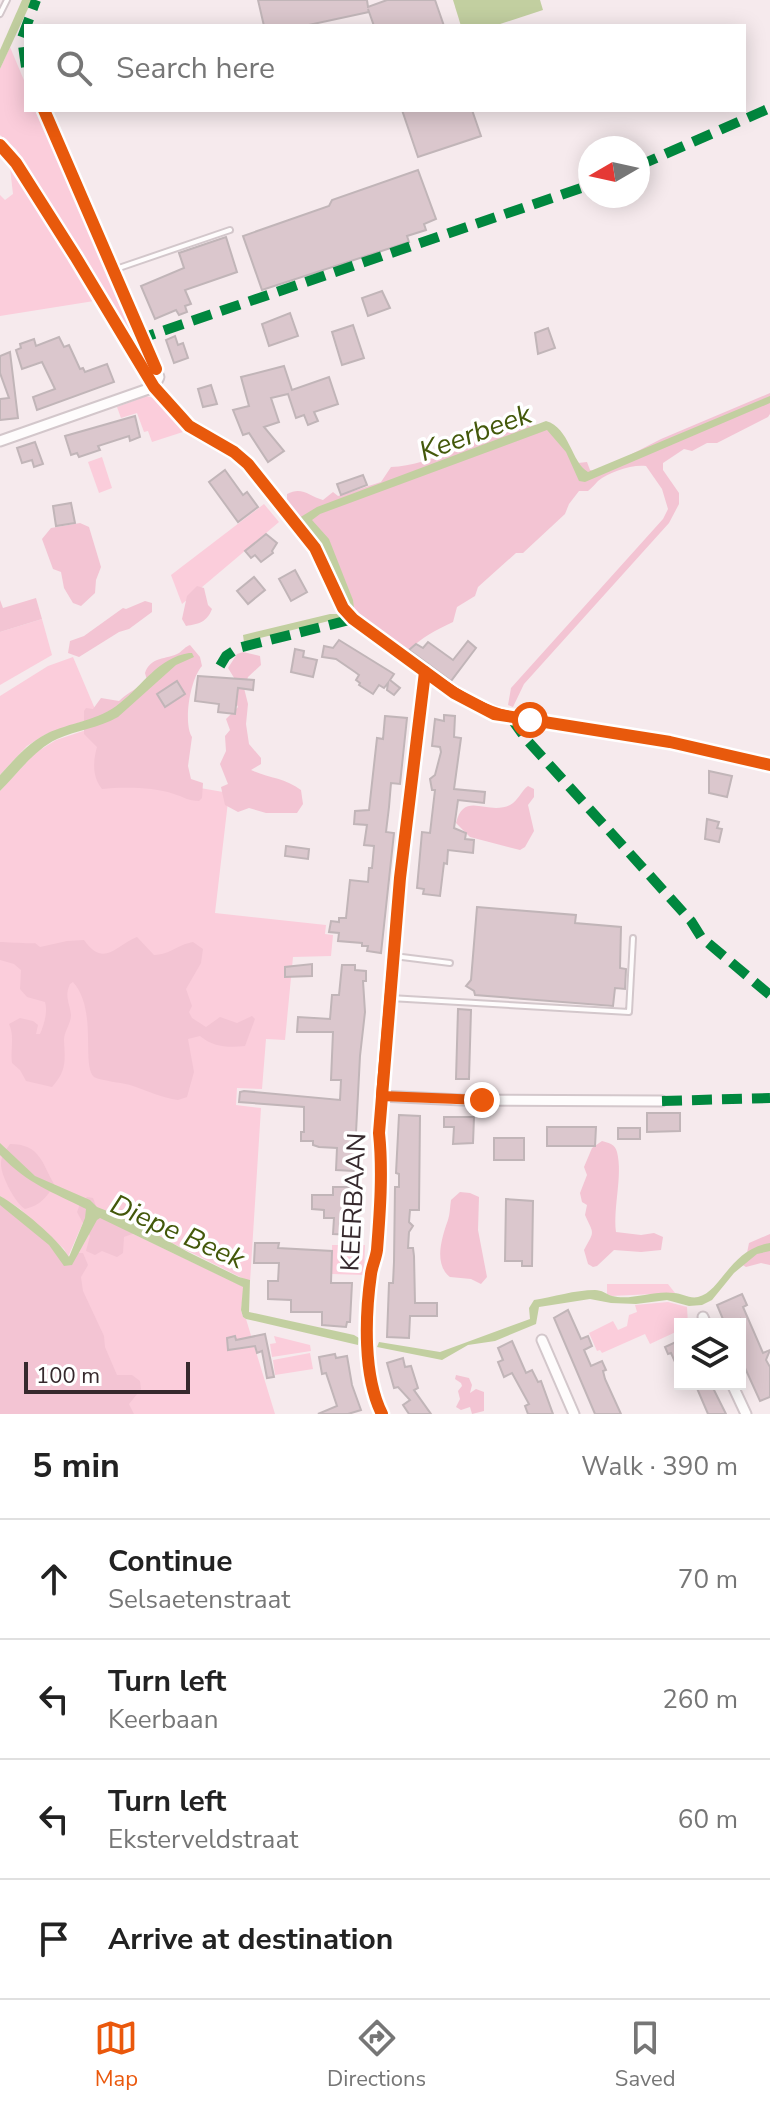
<!DOCTYPE html>
<meta charset="utf-8">
<style>
body{margin:0;font-family:"Nunito Sans",sans-serif;background:#f6f6f6;color:#222}
.controls{position:absolute;right:24px;bottom:24px;display:grid;overflow:hidden;border-radius:0px;box-shadow:0 4px 20px #0003}
.controls button{width:72px;height:72px;display:grid;place-items:center;padding:0;border:0;border-bottom:2px solid #e0e0e0;background:#fff;color:#222;font:40px sans-serif}
.compass{position:absolute;left:578px;top:136px;width:72px;height:72px;border-radius:50%;background:#fff;box-shadow:0 4px 20px #0003;rotate:261deg}
.scale{position:absolute;left:24px;bottom:20px;width:166px;box-sizing:border-box;padding-left:8px;border:4px solid #36292d;border-top:0;font-size:22px;line-height:28px;white-space:nowrap;color:#36292d;-webkit-text-stroke:6px #fff;paint-order:stroke}
.stop{position:absolute;width:24px;height:24px;margin:-18px;border:6px solid #ea580c;border-radius:50%;background:#fff}
.stop.end{background:#ea580c;border-color:#fff;box-shadow:0 2px 8px #0008}
.list{margin:0;padding:0;list-style:none}
h2{display:flex;justify-content:space-between;align-items:center;height:104px;margin:0;padding:0 32px;font-size:34px}
h2 small{font-size:26px;font-weight:400;color:#767676}
.list li{display:grid;grid-template-columns:52px 1fr auto;gap:24px;align-items:center;box-sizing:border-box;height:120px;padding:0 32px;border-top:2px solid #e0e0e0}
.list b{display:block;font-size:30px;white-space:nowrap}
.list p{margin:0;font-size:26px;white-space:nowrap;color:#767676}
.list em{font-size:26px;font-style:normal;color:#767676}
.icon{flex:none;width:44px;height:44px;fill:none;stroke:currentColor;stroke-width:2;stroke-linecap:round;stroke-linejoin:round}
.map{position:relative;flex:none;width:770px;height:1414px;overflow:hidden}
.search{position:absolute;background:#fff;box-shadow:0 4px 20px #0003;left:24px;right:24px;top:24px;height:88px;display:flex;align-items:center;gap:20px;box-sizing:border-box;padding:0 28px;border-radius:0px;color:#767676;font-size:30px}
.sheet{height:584px;background:#fff}
nav{display:flex;justify-content:space-around;align-items:center;box-sizing:border-box;height:112px;border-top:2px solid #e0e0e0;background:#fff;font-size:22px;color:#767676}
nav a{display:grid;justify-items:center;gap:4px}
nav .on{color:#ea580c}
.map>svg:first-child{display:block}
.green{fill:#fbcddb}
.forest{fill:#f3c4d3}
.water{fill:#c2cfa0}
.building{fill:#dbc7cd;stroke:#c1b5b8;stroke-width:2}
.lines{fill:none;stroke-linecap:round;stroke-linejoin:round}
.lane-casing{stroke:#d3c7cb;stroke-width:8}
.street-casing{stroke:#d3c7cb;stroke-width:13}
.lane{stroke:#fefcfc;stroke-width:4}
.street{stroke:#fefcfc;stroke-width:9}
.quiet{stroke:#00873e;stroke-width:10;stroke-dasharray:20 10;stroke-linecap:butt}
.cycleway-casing{stroke:#fff;stroke-width:17}
.cycleway{stroke:#e8590c;stroke-width:12}
.route{stroke:#ea580c;stroke-width:10}
.labels{text-anchor:middle;stroke-width:7;stroke-linejoin:round;paint-order:stroke}
.street-label{font-size:26px;fill:#36292d;stroke:#fff}
.water-label{font-size:28px;font-style:italic;fill:#43580a;stroke:#fff}
</style>
<div class="map">
<svg width="770" height="1414" viewBox="0 0 770 1414">
<rect width="100%" height="100%" fill="#f6eaed"/>
<g class="green">
<polygon points="10,47 26,85 26,110 37,110 132,323 137,341 135,344 16,149 0,135 0,69"/>
<polygon points="10,168 94,301 0,316 0,195 5,200 13,194"/>
<polygon points="146,396 154,398 186,431 152,442 148,431 144,432 137,413 121,418 117,407"/>
<polygon points="102,457 112,488 99,493 88,462"/>
<polygon points="264,504 279,522 182,604 171,575"/>
<polygon points="42,619 52,655 0,685 0,632"/>
<polygon points="73,657 98,716 46,734 27,746 0,775 0,696 48,666"/>
<polygon points="104,724 177,784 229,793 215,913 326,925 325,934 333,935 331,956 293,957 285,1040 266,1039 262,1089 237,1088 236,1105 261,1108 250,1282 166,1240 85,1218 68,1257 64,1249 20,1209 0,1196 0,791 35,753 56,740"/>
<polygon points="100,1218 244,1287 241,1310 243,1317 246,1319 275,1414 126,1414 72,1264 97,1220"/>
<polygon points="332,1245 365,1245 364,1275 332,1274"/>
<polygon points="607,1284 668,1284 675,1293 611,1296 607,1294"/>
<polygon points="668,1302 687,1307 688,1324 680,1324 680,1330 650,1344 645,1334 602,1353 600,1350 597,1351 589,1333 613,1321 618,1330 627,1326 629,1315 637,1312 635,1305"/>
<polygon points="274,1336 310,1345 311,1351 272,1357 270,1344 276,1343"/>
<polygon points="310,1353 313,1369 275,1375 273,1360"/>
</g>
<g class="forest">
<path d="M770,393V414L768,417L717,443H707L692,451L684,449L663,463V470L679,493V504L669,523L524,684L513,707L508,705L511,688L663,519L668,509L662,489L646,466C632,464 609,472 598,481C595,484 592,488 588,491H579L569,504L565,514L523,553H516L478,587L475,596L457,607L453,622C436,630 422,637 408,651L349,609L319,545L287,504V494C302,486 309,496 323,500L333,492L338,496L381,482L391,467C435,466 473,435 516,430L528,423L550,429L578,463L587,462L590,470L597,472L661,439Z"/>
<polygon points="80,523 89,527 101,567 96,580 95,593 81,606 73,603 64,588 61,572 53,569 42,539 51,528"/>
<path d="M197,586L204,588L208,605L212,609C207,622 199,624 186,626L182,619L187,596Z"/>
<polygon points="36,598 42,619 0,632 0,600 3,608"/>
<polygon points="145,601 152,603 152,612 129,629 119,632 79,657 68,653 70,641 84,636 123,608 126,609"/>
<path d="M190,645L200,657L202,666C190,679 183,723 192,737L188,766L191,779L203,783L202,798L199,801C188,801 184,797 174,794C153,787 124,787 102,789C92,777 93,761 97,747L84,734V711L86,708L93,709L101,698L119,701C128,692 138,689 147,680L145,673C151,656 166,660 179,653C183,650 185,647 190,645Z"/>
<path d="M243,652L260,656L261,665L248,677L244,688L248,704L246,724L249,744L261,758V764L251,770C268,778 285,778 301,790L303,804L297,813H266L249,808L238,812L225,805L221,787L228,784L220,764L226,751L225,736L230,730L226,719L238,707L235,701L236,681L228,668L237,654Z"/>
<path d="M528,786L534,789V797L528,805L534,831L525,847L520,850L470,837L456,823C464,790 487,816 510,805C518,801 521,791 528,786Z"/>
<path d="M137,937L154,955C172,954 176,945 193,942L203,949L201,963L186,989L192,1006L189,1012L192,1018L206,1027L220,1017L237,1023L252,1016L255,1019L245,1046C228,1048 213,1047 200,1036L188,1039L194,1072L187,1097L178,1100C162,1098 146,1090 130,1085C123,1083 98,1080 94,1077C81,1065 98,1010 73,982L70,984C64,997 70,1003 71,1015C71,1023 64,1032 64,1040C65,1060 67,1071 52,1087L26,1081L20,1070L12,1063C10,1049 15,1037 9,1024L20,1018L33,1021L38,1025L36,1034H40C44,1024 48,1013 45,1002L27,997L20,989L21,970L14,964L0,960V942C7,942 31,944 35,943L40,947L67,941L84,940C104,968 115,946 137,937Z"/>
<path d="M602,1141C609,1143 615,1144 617,1152C623,1176 613,1206 616,1232L641,1235L654,1233L663,1237L661,1250L641,1252L614,1250L597,1266L593,1267L588,1264L584,1250C595,1230 594,1235 585,1215L587,1205L582,1202L580,1193L587,1175L584,1167L592,1148Z"/>
<path d="M10,1144C40,1144 42,1163 54,1184C48,1197 39,1206 25,1209C15,1203 0,1174 1,1163C1,1156 6,1150 10,1144Z"/>
<path d="M460,1192L470,1193L479,1197L478,1230L487,1277L481,1284L471,1279L450,1277C433,1264 442,1237 448,1220C450,1214 450,1206 451,1200Z"/>
<polygon points="0,1197 67,1257 75,1253 83,1253 88,1265 81,1277 83,1291 104,1336 105,1347 117,1375 132,1375 140,1381 141,1389 129,1404 134,1414 0,1414"/>
<path d="M87,1197L93,1198L96,1206L103,1211C118,1212 124,1203 137,1220L135,1233L124,1237L123,1253L117,1257L102,1251L95,1255L86,1251L90,1236L77,1212L80,1204Z"/>
<polygon points="770,1234 770,1265 761,1263 746,1267 741,1264 747,1253 749,1243"/>
<polygon points="456,1375 469,1378 472,1385 470,1393 476,1389 484,1392 484,1411 472,1414 470,1407 461,1410 456,1407 460,1399 458,1391 462,1386 461,1383 455,1379"/>
</g>
<g class="water">
<polygon points="22,0 32,0 0,69 0,50"/>
<polygon points="453,0 540,0 543,10 494,26 461,26"/>
<path d="M770,396V403L585,482L579,481L566,452L547,430L320,514L312,520L329,539L353,600L354,608L352,610L349,609L322,545L299,518L317,507L546,421C570,428 571,462 588,472Z"/>
<polygon points="330,614 340,614 341,618 244,642 243,635"/>
<path d="M189,653H192L194,657L176,665L118,717C99,728 77,730 57,739C34,750 18,773 0,791V775C14,760 27,744 46,734C70,722 99,721 120,703C143,685 158,658 189,653Z"/>
<path d="M0,1143L35,1176L90,1200L97,1207L133,1221L188,1252L239,1277L250,1280L249,1312L354,1335L359,1338L358,1345L246,1319L243,1317L241,1310L243,1287L100,1218L97,1220L72,1265L64,1266L49,1245L0,1205V1196C20,1207 58,1239 69,1257L85,1218L86,1209C51,1191 29,1185 0,1155Z"/>
<path d="M770,1243V1251L757,1254L734,1273L712,1300L702,1305L689,1306L667,1300L636,1304L611,1303L590,1299L539,1307L536,1324L495,1341L468,1345L442,1360L377,1347L379,1342L440,1352L530,1319L529,1308L534,1300C553,1297 575,1290 595,1290C602,1290 606,1294 612,1296C631,1301 654,1290 674,1293C682,1293 689,1299 698,1297C721,1292 730,1249 770,1243Z"/>
</g>
<g class="building">
<polygon points="258,0 367,0 368,7 387,0 435,0 444,26 374,26 368,9 369,12 304,26 264,26"/>
<polygon points="402,110 472,110 481,136 418,157"/>
<polygon points="418,170 436,219 424,224 426,230 407,236 409,242 262,290 243,236 329,206 332,200"/>
<polygon points="226,237 237,272 185,290 191,304 185,306 187,312 179,315 176,310 155,319 141,286 184,268 179,253"/>
<polygon points="382,291 390,308 368,316 362,298"/>
<polygon points="290,313 298,336 269,346 262,324"/>
<polygon points="353,325 364,358 342,365 332,332"/>
<polygon points="548,328 555,348 538,354 535,333"/>
<polygon points="175,336 178,345 183,343 188,358 174,363 166,340"/>
<polygon points="59,337 64,347 69,345 80,369 83,368 85,372 107,364 114,382 37,410 33,397 55,389 42,362 22,369 16,350 21,348 20,344 34,339 36,346"/>
<polygon points="10,352 18,418 0,420 0,399 9,398 0,373 0,356"/>
<polygon points="284,366 292,390 329,377 338,404 314,412 318,421 308,425 304,415 296,418 288,394 271,398 279,422 264,427 284,451 268,462 249,433 243,435 233,410 249,406 241,377"/>
<polygon points="211,385 217,404 203,407 198,389"/>
<polygon points="135,416 140,437 130,441 129,436 98,446 100,450 79,457 77,453 71,455 65,436"/>
<polygon points="35,442 43,464 34,467 32,460 22,463 17,448"/>
<polygon points="225,470 243,495 247,492 258,507 238,522 209,482"/>
<polygon points="363,475 367,485 341,495 337,484"/>
<polygon points="71,503 75,523 56,526 53,506"/>
<polygon points="266,534 277,543 272,551 273,553 261,562 255,555 251,558 245,551"/>
<polygon points="295,570 307,592 291,601 279,579"/>
<polygon points="254,577 265,590 248,604 237,591"/>
<polygon points="339,640 394,674 390,680 400,688 394,695 387,690 388,683 384,688 379,685 373,694 359,685 360,683 356,680 359,675 355,672 336,659 322,657 324,646 333,648"/>
<polygon points="468,641 476,648 451,681 409,650 416,644 423,648 428,642 453,660"/>
<polygon points="295,649 304,651 303,657 317,660 313,677 291,672"/>
<polygon points="198,676 254,680 253,690 238,688 235,714 218,712 219,704 195,701"/>
<polygon points="177,681 185,694 165,707 157,694"/>
<polygon points="444,715 455,716 454,737 461,738 454,789 485,792 484,803 458,800 454,828 466,833 465,839 474,840 473,853 448,850 447,864 444,863 440,896 423,894 424,889 417,888 422,832 430,833 435,790 432,790 430,779 435,775 441,752 440,747 432,746 435,719 444,721"/>
<polygon points="385,716 407,718 400,784 391,783 389,807 386,832 394,833 381,953 367,951 368,946 362,946 362,943 338,941 339,933 329,932 331,921 339,922 339,918 346,918 350,880 368,882 369,868 372,868 374,846 364,845 367,825 354,824 355,811 369,810 377,738 383,739"/>
<polygon points="709,771 732,776 727,797 709,793"/>
<polygon points="707,819 719,822 717,828 722,829 719,842 705,839"/>
<polygon points="286,846 309,849 308,859 285,856"/>
<polygon points="477,907 576,915 575,923 621,927 620,968 626,969 625,989 615,988 613,1006 475,995 474,991 466,986 471,980"/>
<polygon points="312,964 312,976 285,977 285,967"/>
<polygon points="342,965 355,965 355,970 366,971 366,981 363,981 365,1012 360,1056 354,1171 336,1170 337,1148 319,1147 313,1145 313,1141 301,1141 301,1132 304,1132 304,1107 239,1102 240,1092 244,1091 340,1100 341,1080 331,1080 333,1032 297,1032 298,1017 330,1019 332,995 339,995"/>
<polygon points="458,1009 471,1010 469,1079 456,1079"/>
<polygon points="647,1113 680,1113 680,1131 647,1132"/>
<polygon points="399,1115 420,1116 419,1210 410,1210 409,1222 413,1226 409,1232 408,1248 413,1248 414,1256 415,1303 437,1303 437,1316 410,1316 409,1338 387,1337 389,1283 393,1283 394,1262 395,1187 399,1187 399,1174 396,1173"/>
<polygon points="444,1117 474,1117 473,1143 453,1144 454,1127 444,1127"/>
<polygon points="547,1127 596,1127 595,1146 547,1146"/>
<rect x="618" y="1128" width="22" height="11"/>
<rect x="494" y="1138" width="30" height="22"/>
<polygon points="333,1187 354,1187 354,1200 344,1200 344,1219 354,1219 353,1235 333,1234 334,1218 324,1218 324,1210 312,1209 312,1195 333,1195"/>
<polygon points="506,1199 533,1201 532,1266 522,1266 522,1261 505,1261"/>
<polygon points="255,1243 279,1243 278,1248 332,1251 331,1283 352,1283 350,1322 347,1322 346,1327 322,1325 322,1312 291,1312 291,1300 268,1299 268,1281 278,1281 279,1263 254,1263"/>
<polygon points="742,1294 747,1305 743,1307 763,1353 770,1350 766,1360 770,1367 770,1397 760,1401 740,1357 740,1319 725,1324 717,1305"/>
<polygon points="568,1310 581,1339 588,1336 592,1346 584,1350 591,1366 602,1361 606,1370 603,1371 605,1379 621,1414 595,1414 554,1318"/>
<polygon points="265,1334 274,1377 267,1378 262,1351 257,1353 255,1346 228,1350 227,1338 235,1336 236,1340"/>
<polygon points="680,1340 680,1373 671,1353 668,1354 665,1347"/>
<polygon points="512,1341 526,1373 532,1370 538,1382 541,1381 553,1414 528,1414 525,1406 529,1404 512,1373 504,1377 498,1362 503,1360 498,1348"/>
<polygon points="335,1354 336,1358 347,1356 352,1385 361,1410 348,1414 318,1414 337,1406 326,1373 322,1374 319,1357"/>
<polygon points="403,1358 405,1367 411,1366 418,1388 414,1390 431,1414 409,1414 403,1405 410,1400 398,1387 394,1388 387,1363"/>
<polygon points="702,1384 711,1384 726,1414 708,1414 696,1386"/>
</g>
<g class="lines">
<defs>
<g id="lane">
<polyline points="0,14 7,0"/>
<polyline points="113,270 230,230"/>
<polyline points="394,956 450,963"/>
<polyline points="390,998 629,1012 633,938"/>
</g>
<g id="street">
<polyline points="0,145 16,163 75,256 154,387 189,426 234,452 248,464 315,548 343,608 353,619 454,693 494,714 670,742 770,765"/>
<polyline points="142,338 159,377 154,387"/>
<polyline points="0,441 154,387"/>
<polyline points="381,1096 461,1100 662,1101"/>
<polyline points="703,1317 706,1324"/>
<polyline points="542,1340 574,1414"/>
<polyline points="732,1384 746,1414"/>
<path d="M382,1414C363,1376 365,1316 371,1274C372,1266 376,1258 377,1250C380,1212 383,1171 379,1133L400,878L425,672"/>
</g>
</defs>
<use href="#lane" class="lane-casing"/>
<use href="#street" class="street-casing"/>
<use href="#lane" class="lane"/>
<use href="#street" class="street"/>
<g class="quiet">
<polyline points="26,67 22,38 36,0"/>
<polyline points="638,166 770,108"/>
<polyline points="139,332 142,338 590,185"/>
<polyline points="220,666 226,656 238,648 353,619"/>
<polyline points="511,718 526,739 691,921 701,937 770,995"/>
<polyline points="662,1101 770,1098"/>
</g>
<defs>
<g id="cycleway">
<polyline points="44,110 156,369"/>
<polyline points="0,145 16,163 75,256 154,387 189,426 234,452 248,464 315,548 343,608 353,619 454,693 494,714 670,742 770,765"/>
<path d="M382,1414C363,1376 365,1316 371,1274C372,1266 376,1258 377,1250C380,1212 383,1171 379,1133L400,878L425,672"/>
</g>
</defs>
<use href="#cycleway" class="cycleway-casing"/>
<use href="#cycleway" class="cycleway"/>
</g>
<g class="lines">
<path class="route" d="M482,1100L381,1096L400,878L425,672C461,697 486,715 530,720"/>
</g>
<g class="labels">
<g class="street-label">
<text transform="translate(353 1202) rotate(-87)" y="9">KEERBAAN</text>
</g>
<g class="water-label">
<text transform="translate(475 432) rotate(-20)" y="10">Keerbeek</text>
<text transform="translate(178 1231) rotate(24)" y="10">Diepe Beek</text>
</g>
</g>
</svg>
<div class="controls">
<button><svg class="icon" aria-label="layers" viewBox="0 0 24 24"><path d="M12 4l9 5-9 5-9-5zM3 14l9 5 9-5"/></svg></button>
</div>
<svg class="compass" viewBox="-18 -18 36 36"><path d="M0-13l5 13h-10z" fill="#e53935"/><path d="M0 13l5-13h-10z" fill="#767676"/></svg>
<div class="scale">100 m</div>
<div class="stop" style="left:530px;top:720px"></div>
<div class="stop end" style="left:482px;top:1100px"></div>
<div class="search"><svg class="icon" aria-label="search" viewBox="0 0 24 24"><circle cx="10" cy="10" r="6"/><path d="M15 15l6 6"/></svg>Search here</div>
</div>
<section class="sheet">
<h2>5 min<small>Walk · 390 m</small></h2>
<ul class="list">
<li><svg class="icon" aria-label="ahead" viewBox="0 0 24 24"><path d="M12 20V5M6 11l6-6 6 6"/></svg><div><b>Continue</b><p>Selsaetenstraat</p></div><em>70 m</em></li>
<li><svg class="icon" aria-label="left" viewBox="0 0 24 24"><path d="M17 20v-9H6M10 6l-5 5 5 5"/></svg><div><b>Turn left</b><p>Keerbaan</p></div><em>260 m</em></li>
<li><svg class="icon" aria-label="left" viewBox="0 0 24 24"><path d="M17 20v-9H6M10 6l-5 5 5 5"/></svg><div><b>Turn left</b><p>Eksterveldstraat</p></div><em>60 m</em></li>
<li><svg class="icon" aria-label="arrive" viewBox="0 0 24 24"><path d="M6 21V4h12l-3 4 3 4H6"/></svg><div><b>Arrive at destination</b></div></li>
</ul>
</section>
<nav>
<a class="on"><svg class="icon" aria-label="map" viewBox="0 0 24 24"><path d="M3 6l6-2 6 2 6-2v14l-6 2-6-2-6 2zM9 4v14M15 6v14"/></svg>Map</a>
<a><svg class="icon" aria-label="directions" viewBox="0 0 24 24"><path d="M12 3l9 9-9 9-9-9zM9 14v-3h6M13 9l2 2-2 2"/></svg>Directions</a>
<a><svg class="icon" aria-label="saved" viewBox="0 0 24 24"><path d="M7 4h10v16l-5-4-5 4z"/></svg>Saved</a>
</nav>
